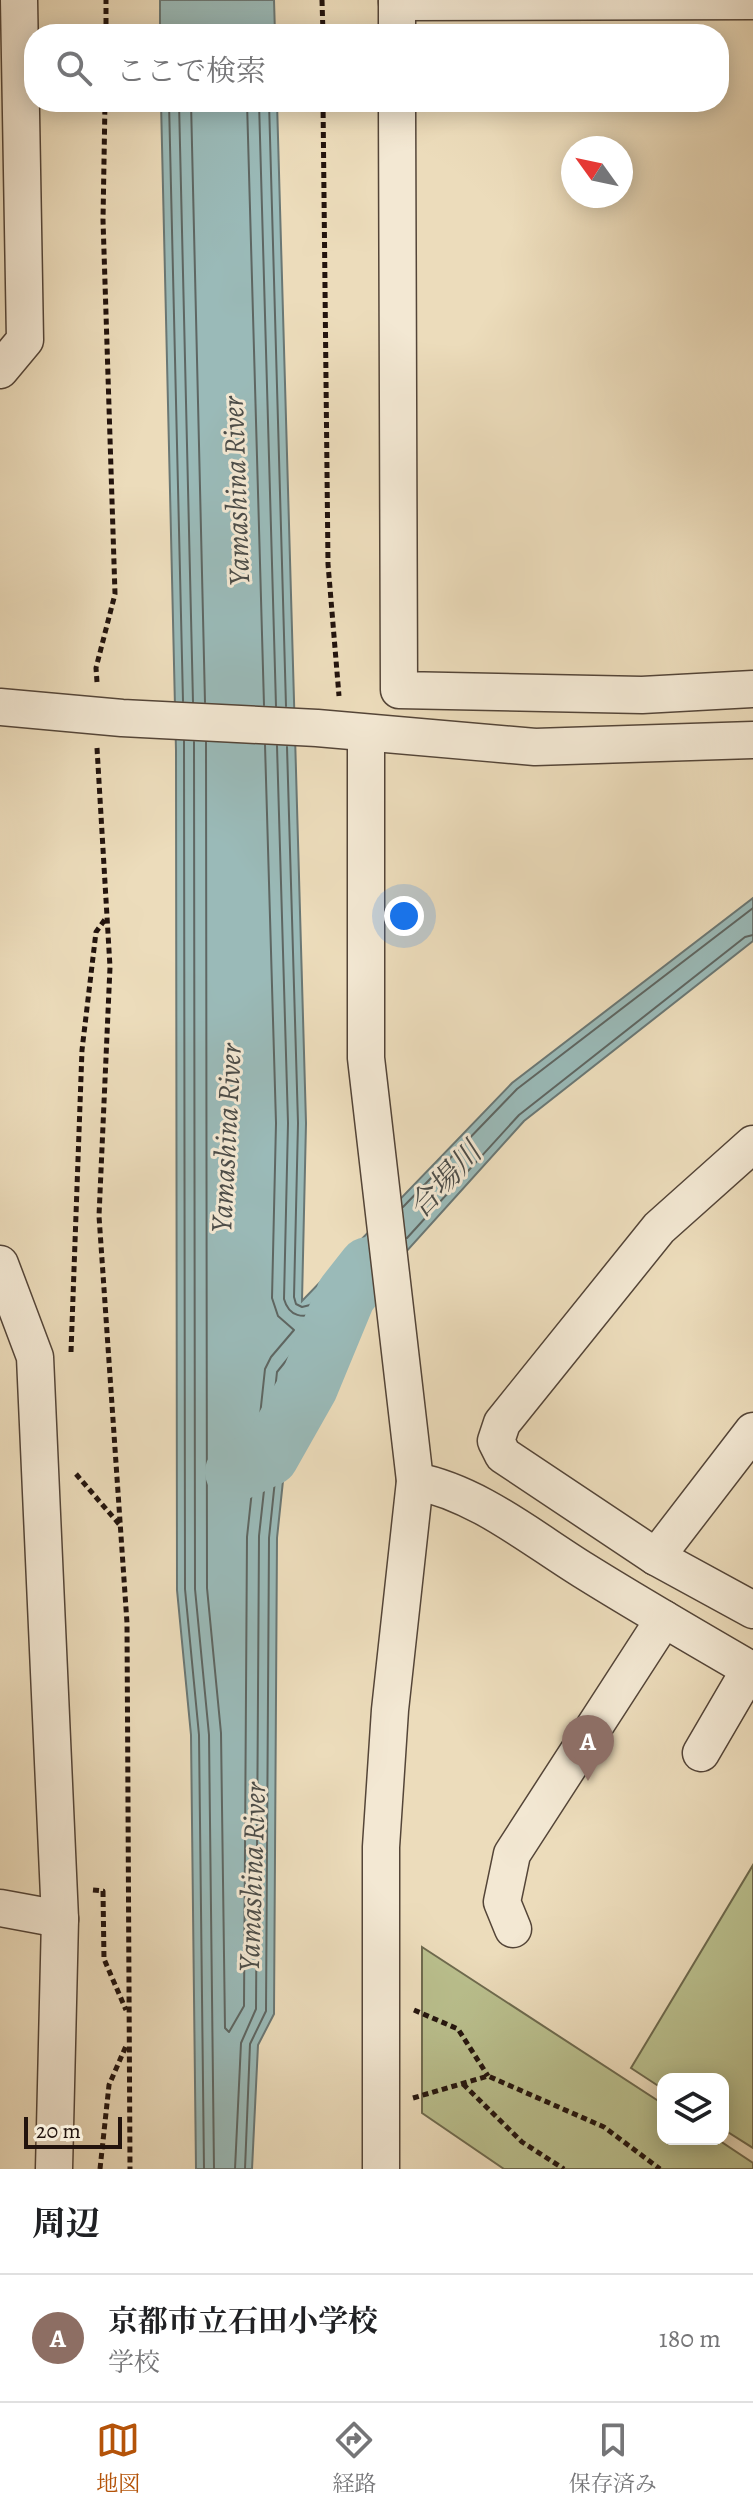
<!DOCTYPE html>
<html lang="ja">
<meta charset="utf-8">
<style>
body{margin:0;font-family:Alegreya,"Noto Serif JP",serif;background:#f6f6f6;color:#202124}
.controls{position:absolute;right:24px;bottom:24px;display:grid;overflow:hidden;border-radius:16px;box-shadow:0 4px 20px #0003}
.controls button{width:72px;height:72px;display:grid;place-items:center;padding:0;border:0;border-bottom:2px solid #e0e0e0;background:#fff;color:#202124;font:40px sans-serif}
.compass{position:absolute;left:561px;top:136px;width:72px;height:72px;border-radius:50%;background:#fff;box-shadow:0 4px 20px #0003;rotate:303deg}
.scale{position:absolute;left:24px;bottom:20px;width:98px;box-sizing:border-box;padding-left:8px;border:4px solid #22130d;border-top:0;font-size:22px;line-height:28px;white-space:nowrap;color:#22130d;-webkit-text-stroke:6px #f3e8d3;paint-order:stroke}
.you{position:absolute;left:404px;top:916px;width:28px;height:28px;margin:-20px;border:6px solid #fff;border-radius:50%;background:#1a73e8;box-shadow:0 0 0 12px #1a73e833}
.badge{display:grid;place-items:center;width:52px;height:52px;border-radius:50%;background:#b45309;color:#fff;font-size:26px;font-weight:700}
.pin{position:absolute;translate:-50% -66px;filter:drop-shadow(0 2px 4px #0008)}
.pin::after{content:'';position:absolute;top:42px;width:28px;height:24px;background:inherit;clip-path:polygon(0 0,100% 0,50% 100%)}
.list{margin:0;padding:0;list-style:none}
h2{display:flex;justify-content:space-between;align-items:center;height:104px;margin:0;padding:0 32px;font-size:34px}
h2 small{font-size:26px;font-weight:400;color:#757577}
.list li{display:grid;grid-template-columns:52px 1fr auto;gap:24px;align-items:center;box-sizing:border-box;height:128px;padding:0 32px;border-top:2px solid #e0e0e0}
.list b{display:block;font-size:30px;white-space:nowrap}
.list p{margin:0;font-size:26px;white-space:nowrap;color:#757577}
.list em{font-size:26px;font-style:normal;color:#757577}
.icon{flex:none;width:44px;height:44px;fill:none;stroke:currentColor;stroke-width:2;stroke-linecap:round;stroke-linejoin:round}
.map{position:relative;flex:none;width:753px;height:2169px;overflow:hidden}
.search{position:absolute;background:#fff;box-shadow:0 4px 20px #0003;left:24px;right:24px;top:24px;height:88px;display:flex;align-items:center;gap:20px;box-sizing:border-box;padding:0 28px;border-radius:32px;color:#757577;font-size:30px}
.sheet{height:232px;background:#fff}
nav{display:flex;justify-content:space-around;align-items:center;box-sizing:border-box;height:112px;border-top:2px solid #e0e0e0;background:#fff;font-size:22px;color:#757577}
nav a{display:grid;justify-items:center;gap:4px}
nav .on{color:#b45309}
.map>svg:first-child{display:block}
.green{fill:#bac08e;stroke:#6e6a4e;stroke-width:2}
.water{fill:#9abab8;stroke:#6a7774;stroke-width:2}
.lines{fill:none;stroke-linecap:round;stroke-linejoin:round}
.shore{stroke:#5e6662;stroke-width:2}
.river{stroke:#9abab8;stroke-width:60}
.minor-casing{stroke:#544538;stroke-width:39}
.path{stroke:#22130d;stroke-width:5;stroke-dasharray:6 4;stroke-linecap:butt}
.minor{stroke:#f3e8d3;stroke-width:36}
.labels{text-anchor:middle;stroke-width:6;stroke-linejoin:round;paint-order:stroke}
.water-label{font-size:30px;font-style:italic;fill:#4c4d49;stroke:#f3e8d3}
</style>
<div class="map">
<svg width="753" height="2169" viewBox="0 0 753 2169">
<rect width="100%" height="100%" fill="#ecdcbb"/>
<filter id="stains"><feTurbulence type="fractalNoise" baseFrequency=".0025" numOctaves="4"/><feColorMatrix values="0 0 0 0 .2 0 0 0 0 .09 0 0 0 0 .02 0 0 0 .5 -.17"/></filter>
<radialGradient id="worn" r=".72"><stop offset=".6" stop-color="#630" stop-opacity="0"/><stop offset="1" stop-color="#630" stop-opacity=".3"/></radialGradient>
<g class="green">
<polygon points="753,1865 753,2148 723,2129 723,2079 663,2079 663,2089 631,2068"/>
<polygon points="422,1947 663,2104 663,2139 717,2139 753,2163 753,2169 504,2169 422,2113"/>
</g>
<g class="water">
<polygon points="160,0 274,0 275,34 160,34"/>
<polygon points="161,102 277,102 306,1123 302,1301 512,1083 753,898 753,941 524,1121 294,1376 277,1538 274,2014 258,2045 252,2169 196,2169 191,1735 177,1590 176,750"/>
</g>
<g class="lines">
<g class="shore">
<polyline points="169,102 183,701"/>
<polyline points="179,102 193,702"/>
<polyline points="191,102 205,702"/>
<polyline points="247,102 264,705"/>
<polyline points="259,102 276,706"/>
<polyline points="269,102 286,706"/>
<polyline points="184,741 185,1589 199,1735 204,2169"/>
<polyline points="194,742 195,1589 209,1735 214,2169"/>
<polyline points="206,742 207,1588 221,1733 225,2028 229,2032 244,2006 247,1537 265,1369 271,1357 294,1330 278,1316 272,1298 276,1123 265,745"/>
<polyline points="287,747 298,1123 294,1297 296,1304 302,1307 310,1305 368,1245"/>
<polyline points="403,1207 517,1089 753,908"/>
<polyline points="407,1238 519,1115 745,937 753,935"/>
<path d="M235,2169L241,2043L256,2009L259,1536L277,1372L322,1316L319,1312C303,1319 289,1317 284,1299L288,1123L277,746"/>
<polyline points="245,2169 250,2044 266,2011 269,1538 286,1375 371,1278"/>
</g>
<polyline class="river" points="235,1472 269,1456 308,1387 346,1295 368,1267"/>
<defs>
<g id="minor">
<polyline points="397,0 397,34"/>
<polyline points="397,2 753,1"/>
<polyline points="397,102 399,690 642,695 753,689"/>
<polyline points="0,370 25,340 19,0"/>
<polyline points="0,707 122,718 317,728 535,747 753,740"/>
<polyline points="366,733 366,1058 415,1481 390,1710 381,1847 381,2169"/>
<polyline points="753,1144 659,1228 502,1423 496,1441 503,1455 656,1557 753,1610"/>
<polyline points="0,1264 35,1357 60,1919 54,2169"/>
<path d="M415,1481C477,1493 530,1537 583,1570C639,1605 696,1638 753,1671"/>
<polyline points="656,1557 753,1431"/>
<polyline points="701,1753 750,1669"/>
<polyline points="0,1908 60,1919"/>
<polyline points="513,1929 502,1902 512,1854 664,1619"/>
</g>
</defs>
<use href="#minor" class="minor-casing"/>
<g class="path">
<polyline points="322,0 323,34"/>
<polyline points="106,34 106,0"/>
<polyline points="323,102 328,564 339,696"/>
<polyline points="97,682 96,668 115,594 103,220 105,102"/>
<polyline points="97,748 110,967 99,1216 127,1623 130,2169"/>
<polyline points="71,1352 82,1050 96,932 106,918"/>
<polyline points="76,1474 119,1524"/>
<polyline points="93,1890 103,1891 104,1959 126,2010"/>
<polyline points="414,2010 458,2029 488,2076"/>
<polyline points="463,2084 522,2142 564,2169"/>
<polyline points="413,2098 488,2076 604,2127 660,2169"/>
<polyline points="100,2169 109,2085 126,2046"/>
</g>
<use href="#minor" class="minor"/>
</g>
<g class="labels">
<g class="water-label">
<text transform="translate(236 491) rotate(-92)" y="10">Yamashina River</text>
<text transform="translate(226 1138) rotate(-87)" y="10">Yamashina River</text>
<text transform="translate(445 1180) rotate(-47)" y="10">合場川</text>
<text transform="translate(252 1877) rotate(-88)" y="10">Yamashina River</text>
</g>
</g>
<rect width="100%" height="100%" filter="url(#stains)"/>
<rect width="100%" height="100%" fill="url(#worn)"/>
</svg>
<div class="controls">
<button><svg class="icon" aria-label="layers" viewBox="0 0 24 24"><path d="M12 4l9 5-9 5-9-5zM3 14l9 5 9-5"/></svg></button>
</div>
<svg class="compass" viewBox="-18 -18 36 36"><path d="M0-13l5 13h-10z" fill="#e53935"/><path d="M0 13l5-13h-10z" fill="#757577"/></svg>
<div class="scale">20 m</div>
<div class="you"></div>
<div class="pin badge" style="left:588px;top:1781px;background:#8d6e63">A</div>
<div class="search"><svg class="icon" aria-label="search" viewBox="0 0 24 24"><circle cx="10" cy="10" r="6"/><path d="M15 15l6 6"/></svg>ここで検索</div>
</div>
<section class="sheet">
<h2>周辺<small></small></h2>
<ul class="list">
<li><span class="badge" style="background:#8d6e63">A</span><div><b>京都市立石田小学校</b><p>学校</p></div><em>180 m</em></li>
</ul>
</section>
<nav>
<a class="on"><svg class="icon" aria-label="map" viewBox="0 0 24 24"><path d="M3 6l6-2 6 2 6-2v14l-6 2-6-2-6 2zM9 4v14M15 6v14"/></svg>地図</a>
<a><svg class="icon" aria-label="directions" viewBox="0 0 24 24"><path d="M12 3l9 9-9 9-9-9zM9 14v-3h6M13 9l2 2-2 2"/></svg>経路</a>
<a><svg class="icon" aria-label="saved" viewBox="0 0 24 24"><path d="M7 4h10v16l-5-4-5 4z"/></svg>保存済み</a>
</nav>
